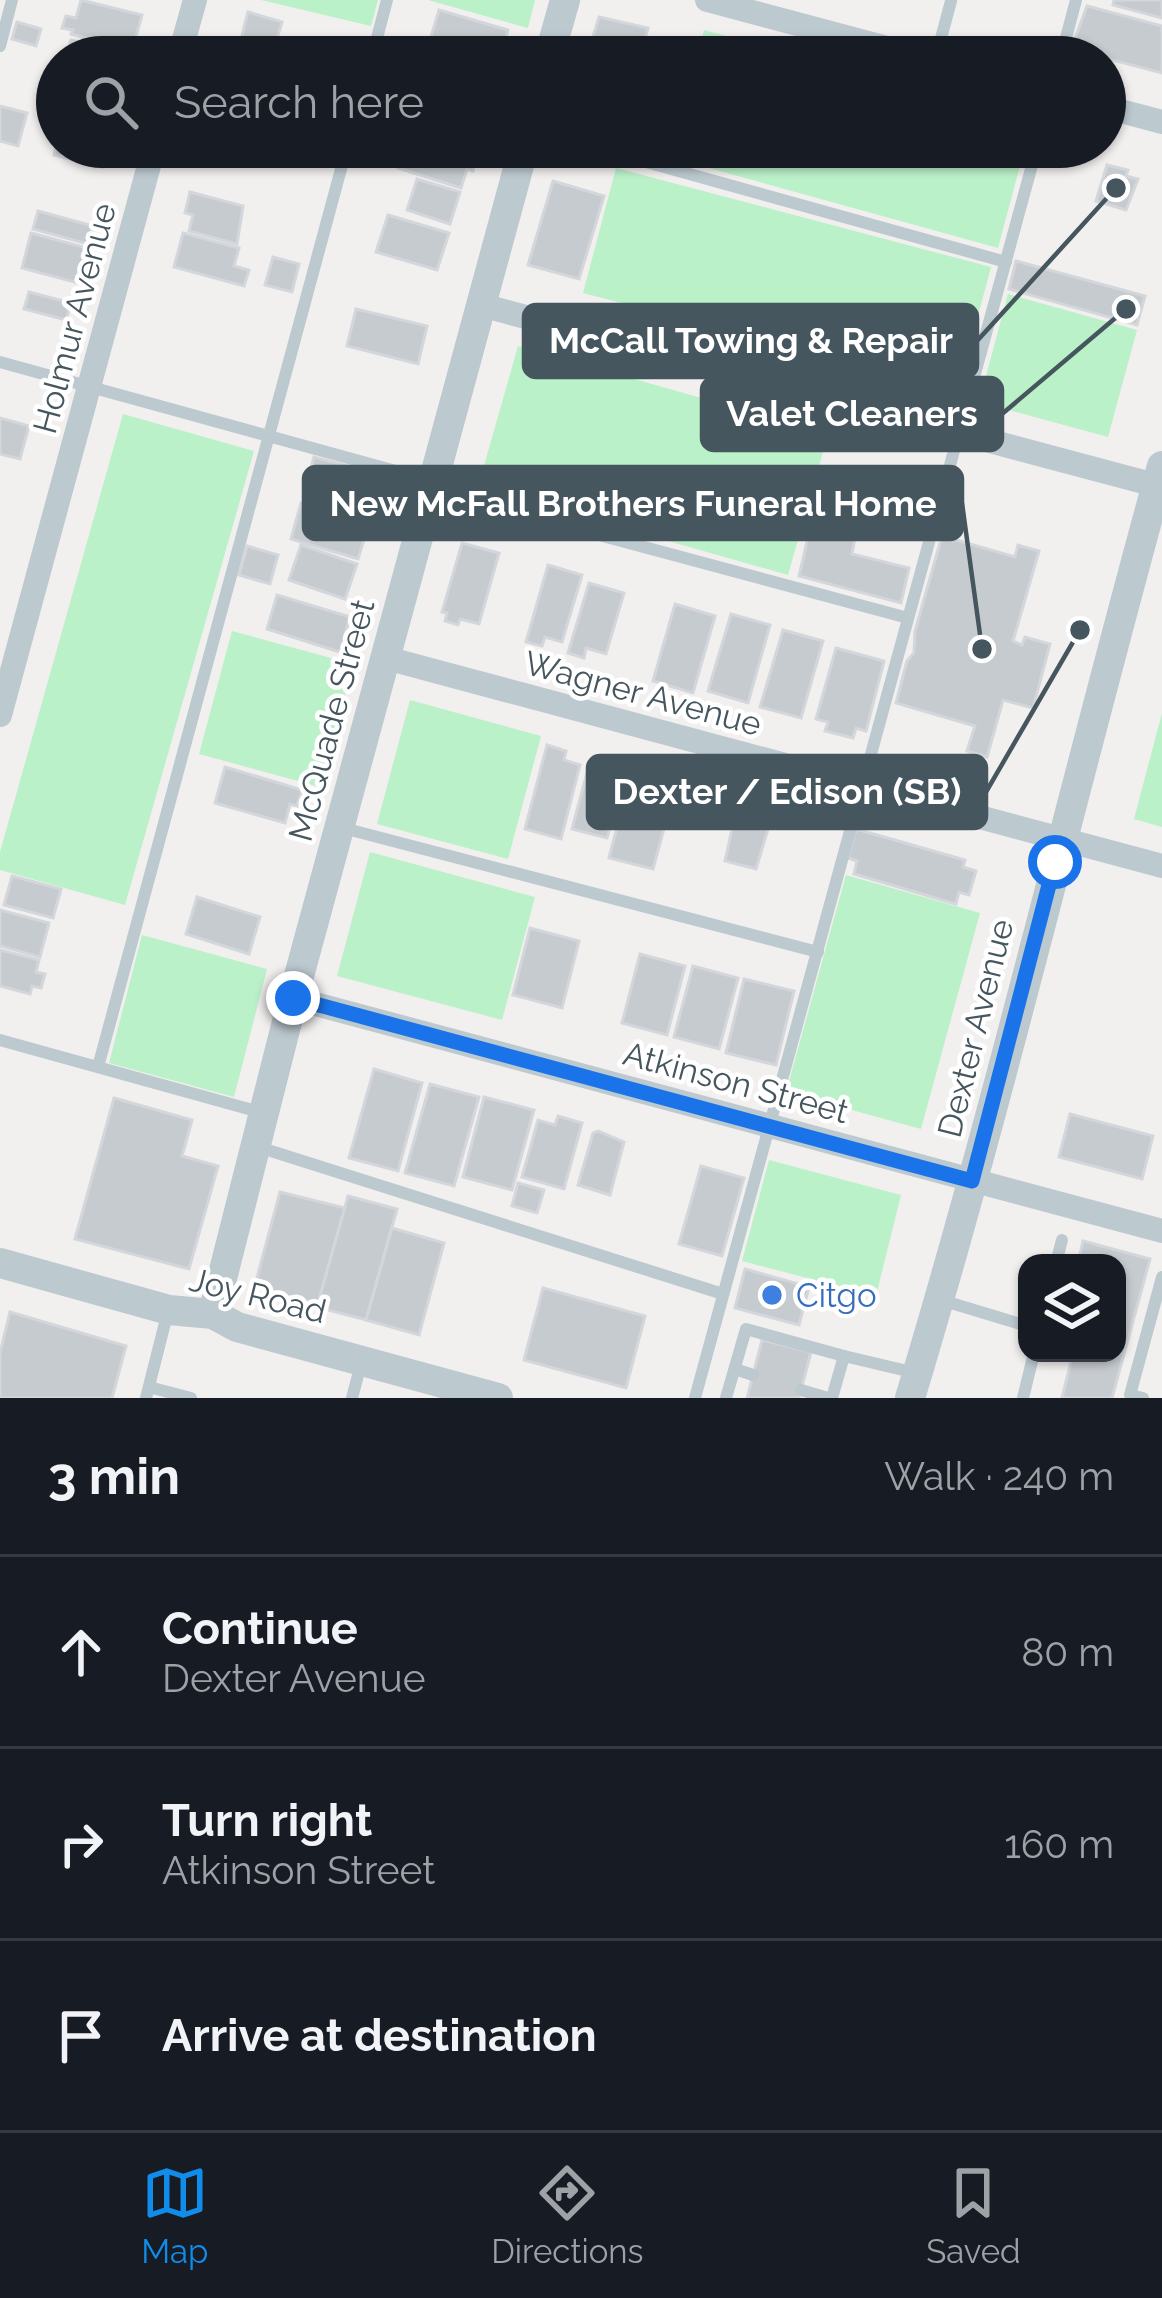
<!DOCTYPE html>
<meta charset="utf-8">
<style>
body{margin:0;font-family:Raleway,sans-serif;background:#242831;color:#f1f3f6}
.controls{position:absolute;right:36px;bottom:36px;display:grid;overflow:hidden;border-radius:24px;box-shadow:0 3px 9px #0004}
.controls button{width:108px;height:108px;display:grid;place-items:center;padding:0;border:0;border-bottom:3px solid #363941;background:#171b24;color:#f1f3f6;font:60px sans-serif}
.stop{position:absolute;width:36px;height:36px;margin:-27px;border:9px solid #1a73e8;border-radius:50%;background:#fff}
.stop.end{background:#1a73e8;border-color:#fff;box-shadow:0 3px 12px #0008}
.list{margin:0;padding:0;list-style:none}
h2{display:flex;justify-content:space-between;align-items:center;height:156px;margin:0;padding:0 48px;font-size:51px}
h2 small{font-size:39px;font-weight:400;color:#9ea1a6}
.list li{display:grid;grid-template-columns:78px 1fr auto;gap:36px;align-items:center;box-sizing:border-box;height:192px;padding:0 48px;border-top:3px solid #363941}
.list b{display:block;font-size:45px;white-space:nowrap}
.list p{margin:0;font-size:39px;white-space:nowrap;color:#9ea1a6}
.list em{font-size:39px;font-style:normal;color:#9ea1a6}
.icon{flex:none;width:66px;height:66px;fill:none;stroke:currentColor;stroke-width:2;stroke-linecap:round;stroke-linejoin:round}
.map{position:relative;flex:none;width:1162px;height:1398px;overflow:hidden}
.search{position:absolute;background:#171b24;box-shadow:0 3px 9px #0004;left:36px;right:36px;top:36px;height:132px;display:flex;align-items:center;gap:30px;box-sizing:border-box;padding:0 42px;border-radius:66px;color:#9ea1a6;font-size:45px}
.sheet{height:732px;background:#171b24}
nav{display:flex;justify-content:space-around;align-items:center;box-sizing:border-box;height:168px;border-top:3px solid #363941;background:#171b24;font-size:33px;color:#9ea1a6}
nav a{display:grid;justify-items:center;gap:6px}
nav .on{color:#108ceb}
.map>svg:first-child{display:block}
.green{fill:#bbf1c9}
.building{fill:#c6cbcf;stroke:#d3d6db;stroke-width:3}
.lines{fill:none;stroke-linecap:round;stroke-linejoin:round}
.service{stroke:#bcc9cf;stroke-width:12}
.minor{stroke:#bcc9cf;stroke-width:24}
.tertiary{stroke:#bcc9cf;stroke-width:30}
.route{stroke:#1a73e8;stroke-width:15}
.shop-dot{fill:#3f7fe0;stroke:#fff;stroke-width:4.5}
.labels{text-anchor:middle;stroke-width:9;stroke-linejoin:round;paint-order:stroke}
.street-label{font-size:33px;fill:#46565e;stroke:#fff}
.shop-label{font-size:33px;fill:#366cbe;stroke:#fff;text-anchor:start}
.leader{fill:none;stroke:#46565e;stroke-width:4.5}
.callout-dot{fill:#46565e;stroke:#fff;stroke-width:4.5}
.callout{fill:#46565e;stroke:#46565e;stroke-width:4.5}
.callout-label{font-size:36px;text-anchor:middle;font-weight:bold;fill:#fff}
</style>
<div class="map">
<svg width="1162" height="1398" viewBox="0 0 1162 1398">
<rect width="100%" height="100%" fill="#f2efef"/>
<g class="green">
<polygon points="261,0 378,0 371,26"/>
<polygon points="428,0 535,0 528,28"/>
<polygon points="704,30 804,57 697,57"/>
<polygon points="672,147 1025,147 998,248 669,157"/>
<polygon points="616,168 991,267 958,391 583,293"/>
<polygon points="1008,294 1137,330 1108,437 979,402"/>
<polygon points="518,346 828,434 788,575 478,487"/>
<polygon points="123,414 254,451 125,905 0,870 0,852"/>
<polygon points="232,631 353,664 320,787 199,754"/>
<polygon points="410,700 541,736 508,859 377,824"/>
<polygon points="1162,713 1162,827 1134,819"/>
<polygon points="370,852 535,897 502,1020 337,976"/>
<polygon points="846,875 980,913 921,1129 786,1092"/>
<polygon points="142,935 267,969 234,1097 109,1063"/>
<polygon points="769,1160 901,1195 876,1296 742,1261"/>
</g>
<g class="building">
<polygon points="81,0 142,15 132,51 71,34 73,30 62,28 66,16 76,18"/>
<polygon points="1114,0 1162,0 1162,18 1113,5"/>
<polygon points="1087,6 1162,26 1162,73 1071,49"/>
<polygon points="439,10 508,30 500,57 464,57 428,47"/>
<polygon points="248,12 282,22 274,49 241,39"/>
<polygon points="599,17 648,28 640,57 587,57"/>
<polygon points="17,22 41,29 36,46 12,39"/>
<polygon points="71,40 133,56 132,57 66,57"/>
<polygon points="656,43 695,54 694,57 652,57"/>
<polygon points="0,106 27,113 18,146 0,141"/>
<polygon points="57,144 107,147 102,167 54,155"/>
<polygon points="404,147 455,147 478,154 473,171 467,169 461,188 398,168"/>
<polygon points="1107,165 1128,170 1126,176 1138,179 1126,210 1096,201"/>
<polygon points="417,179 460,192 450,224 407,210"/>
<polygon points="553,181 604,196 579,279 528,265"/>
<polygon points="190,192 243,206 237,244 189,231 193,215 185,213"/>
<polygon points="38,211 93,226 88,244 33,229"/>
<polygon points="388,215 449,233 437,270 376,252"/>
<polygon points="31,233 87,248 78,283 22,268"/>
<polygon points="183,233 239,248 234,266 249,270 244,286 174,267"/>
<polygon points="273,257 299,264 292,292 265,285"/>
<polygon points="1016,261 1145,296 1137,325 1009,289"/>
<polygon points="29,292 71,303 66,320 24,309"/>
<polygon points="356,309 427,326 418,364 347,346"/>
<polygon points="0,418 29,426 20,459 0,454"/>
<polygon points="314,457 388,477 379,513 304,492"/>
<polygon points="301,503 369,523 358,559 291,539"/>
<polygon points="813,516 857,527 852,554 909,568 901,603 799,576"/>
<polygon points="942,536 1015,557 1018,545 1039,551 1013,641 1022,645 1025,637 1050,644 1033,708 1003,700 987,757 967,751 975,726 896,703 907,661 914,653 915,631"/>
<polygon points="462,543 499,553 479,624 460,619 458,625 445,621 447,613 442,612"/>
<polygon points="301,545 357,564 345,599 289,580"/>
<polygon points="247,546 278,555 270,584 239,575"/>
<polygon points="548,565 582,575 562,642 545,637 542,646 526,642"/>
<polygon points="589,583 624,593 606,654 586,648 584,658 568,653"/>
<polygon points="277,595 350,617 340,652 267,629"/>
<polygon points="675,604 715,616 693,693 653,681"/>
<polygon points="731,614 770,625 748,703 708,691"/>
<polygon points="783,630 823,641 801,718 760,707"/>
<polygon points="836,648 884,661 866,731 856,728 853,738 825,731 828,722 816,719"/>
<polygon points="547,745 566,751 564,760 580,765 561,839 525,829"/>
<polygon points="607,766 625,771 607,838 572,829 588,769 605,774"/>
<polygon points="225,767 302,790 297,806 290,804 285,823 215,803"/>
<polygon points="642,771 668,777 665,789 674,792 653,869 609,858 630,779 640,782"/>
<polygon points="737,807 772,816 756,869 725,861"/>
<polygon points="856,829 965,860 963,867 976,871 969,895 959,892 956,904 854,874 857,861 848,858"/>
<polygon points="12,876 61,889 53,918 4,905"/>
<polygon points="197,897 260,917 249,954 186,934"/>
<polygon points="0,910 49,923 40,957 0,946"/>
<polygon points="530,928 579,941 562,1008 513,995"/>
<polygon points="0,950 39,960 36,972 45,974 41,988 32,986 30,994 0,986"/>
<polygon points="640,954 685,966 667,1035 622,1023"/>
<polygon points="693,966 738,978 719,1049 674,1037"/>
<polygon points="744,979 794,991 776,1065 726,1053"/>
<polygon points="374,1069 422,1083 398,1171 349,1158"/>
<polygon points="430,1084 479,1097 454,1186 405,1173"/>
<polygon points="484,1097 534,1110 512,1190 463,1177"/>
<polygon points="114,1098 192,1120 182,1156 218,1166 189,1269 75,1239"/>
<polygon points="1070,1114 1153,1136 1142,1179 1059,1157"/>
<polygon points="558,1116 582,1123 564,1189 522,1177 538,1120 555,1125"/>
<polygon points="598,1131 624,1142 610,1195 578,1185 593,1133"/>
<polygon points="701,1166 744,1178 722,1256 679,1244"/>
<polygon points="518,1183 544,1190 537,1213 512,1206"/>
<polygon points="280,1192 345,1208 317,1307 255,1285"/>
<polygon points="348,1196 397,1209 366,1320 317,1307"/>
<polygon points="392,1228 444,1243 419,1335 366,1320"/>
<polygon points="1083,1241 1150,1259 1112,1398 1062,1398 1073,1353 1117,1353 1117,1263 1078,1263"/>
<polygon points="745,1269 809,1287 799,1325 735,1308"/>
<polygon points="543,1288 645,1316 626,1388 524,1360"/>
<polygon points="10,1312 126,1346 112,1398 0,1398 0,1353"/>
<polygon points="762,1340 811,1352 799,1398 747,1398"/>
</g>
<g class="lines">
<g class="service">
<polyline points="0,46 12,0"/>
<polyline points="372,57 387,0"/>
<polyline points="936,57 951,1"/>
<polyline points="1061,57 1076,0"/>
<polyline points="592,147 1006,262"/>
<polyline points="0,362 432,481"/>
<polyline points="432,490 908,618"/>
<polyline points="343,828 818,952"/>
<polyline points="0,1040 263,1113"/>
<polyline points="98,1067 347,147"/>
<polyline points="255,1146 723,1294"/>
<polyline points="1056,1263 1062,1240"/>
<polyline points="941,1300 1027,1326"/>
<polyline points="735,1369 753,1375"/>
<polyline points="149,1387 191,1398"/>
<polyline points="801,1390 828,1398"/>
<polyline points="146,1398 168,1311"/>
<polyline points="352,1398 361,1364"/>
<polyline points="695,1398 1037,147"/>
<polyline points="726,1398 746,1329 844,1356"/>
<polyline points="832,1398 844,1356 916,1373"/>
<polyline points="1023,1398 1034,1353"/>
<polyline points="1143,1398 1130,1395 1162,1277"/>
</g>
<g class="minor">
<polyline points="707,0 921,57"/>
<polyline points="179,57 195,0"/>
<polyline points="1105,107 1162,122"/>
<polyline points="481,305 1162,487"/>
<polyline points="386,658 1162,866"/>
<polyline points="0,715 154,147"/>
<polyline points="293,998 1162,1231"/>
</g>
<g class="tertiary">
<polyline points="549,57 565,0"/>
<polyline points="0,1263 169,1310 213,1314 237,1327 498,1398"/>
<polyline points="213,1314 293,998 524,147"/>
<path d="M910,1398C1003,1090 1076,776 1162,466"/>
</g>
</g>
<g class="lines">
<polyline class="route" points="293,998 972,1181 1055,862"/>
</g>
<circle class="shop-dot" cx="772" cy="1295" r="12"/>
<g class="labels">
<g class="street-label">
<text transform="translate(74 318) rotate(-75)" y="12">Holmur Avenue</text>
<text transform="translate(643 693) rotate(15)" y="12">Wagner Avenue</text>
<text transform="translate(331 720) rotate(-75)" y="12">McQuade Street</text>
<text transform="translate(975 1028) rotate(-76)" y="12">Dexter Avenue</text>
<text transform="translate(736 1082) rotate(15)" y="12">Atkinson Street</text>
<text transform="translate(258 1295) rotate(14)" y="12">Joy Road</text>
</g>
<g class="shop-label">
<text x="796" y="1307">Citgo</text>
</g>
</g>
<path class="leader" d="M1116 188L977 341M1126 309L1002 414M982 649L962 503M1080 630L986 792"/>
<g class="callout-dot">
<circle cx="1116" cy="188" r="12"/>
<circle cx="1126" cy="309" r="12"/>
<circle cx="982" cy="649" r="12"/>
<circle cx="1080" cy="630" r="12"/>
</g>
<g class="callout">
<rect x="524" y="305" width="453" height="72" rx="12"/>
<rect x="702" y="378" width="300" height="72" rx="12"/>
<rect x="304" y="467" width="658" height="72" rx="12"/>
<rect x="588" y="756" width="398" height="72" rx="12"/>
</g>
<g class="callout-label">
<text x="751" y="353">McCall Towing &amp; Repair</text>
<text x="852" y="426">Valet Cleaners</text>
<text x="633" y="516">New McFall Brothers Funeral Home</text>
<text x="787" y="804">Dexter / Edison (SB)</text>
</g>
</svg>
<div class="controls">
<button><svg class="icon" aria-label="layers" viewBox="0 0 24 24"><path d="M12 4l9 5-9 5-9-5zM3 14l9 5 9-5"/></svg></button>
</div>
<div class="stop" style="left:1055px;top:862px"></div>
<div class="stop end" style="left:293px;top:998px"></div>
<div class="search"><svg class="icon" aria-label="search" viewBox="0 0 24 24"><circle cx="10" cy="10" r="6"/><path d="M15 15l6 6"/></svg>Search here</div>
</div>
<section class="sheet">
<h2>3 min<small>Walk · 240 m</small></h2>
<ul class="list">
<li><svg class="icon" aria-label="ahead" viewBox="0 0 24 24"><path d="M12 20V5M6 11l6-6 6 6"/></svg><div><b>Continue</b><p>Dexter Avenue</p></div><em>80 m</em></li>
<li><svg class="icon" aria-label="right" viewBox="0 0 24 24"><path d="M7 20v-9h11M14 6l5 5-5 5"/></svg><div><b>Turn right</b><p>Atkinson Street</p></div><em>160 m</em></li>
<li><svg class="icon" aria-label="arrive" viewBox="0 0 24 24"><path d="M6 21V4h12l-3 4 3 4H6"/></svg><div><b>Arrive at destination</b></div></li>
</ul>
</section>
<nav>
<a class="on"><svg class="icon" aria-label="map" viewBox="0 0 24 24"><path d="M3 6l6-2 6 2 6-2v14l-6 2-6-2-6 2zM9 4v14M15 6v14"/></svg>Map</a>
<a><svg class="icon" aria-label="directions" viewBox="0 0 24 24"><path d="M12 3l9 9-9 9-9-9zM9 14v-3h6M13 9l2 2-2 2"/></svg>Directions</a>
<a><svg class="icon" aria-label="saved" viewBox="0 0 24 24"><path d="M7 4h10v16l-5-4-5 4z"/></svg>Saved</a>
</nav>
